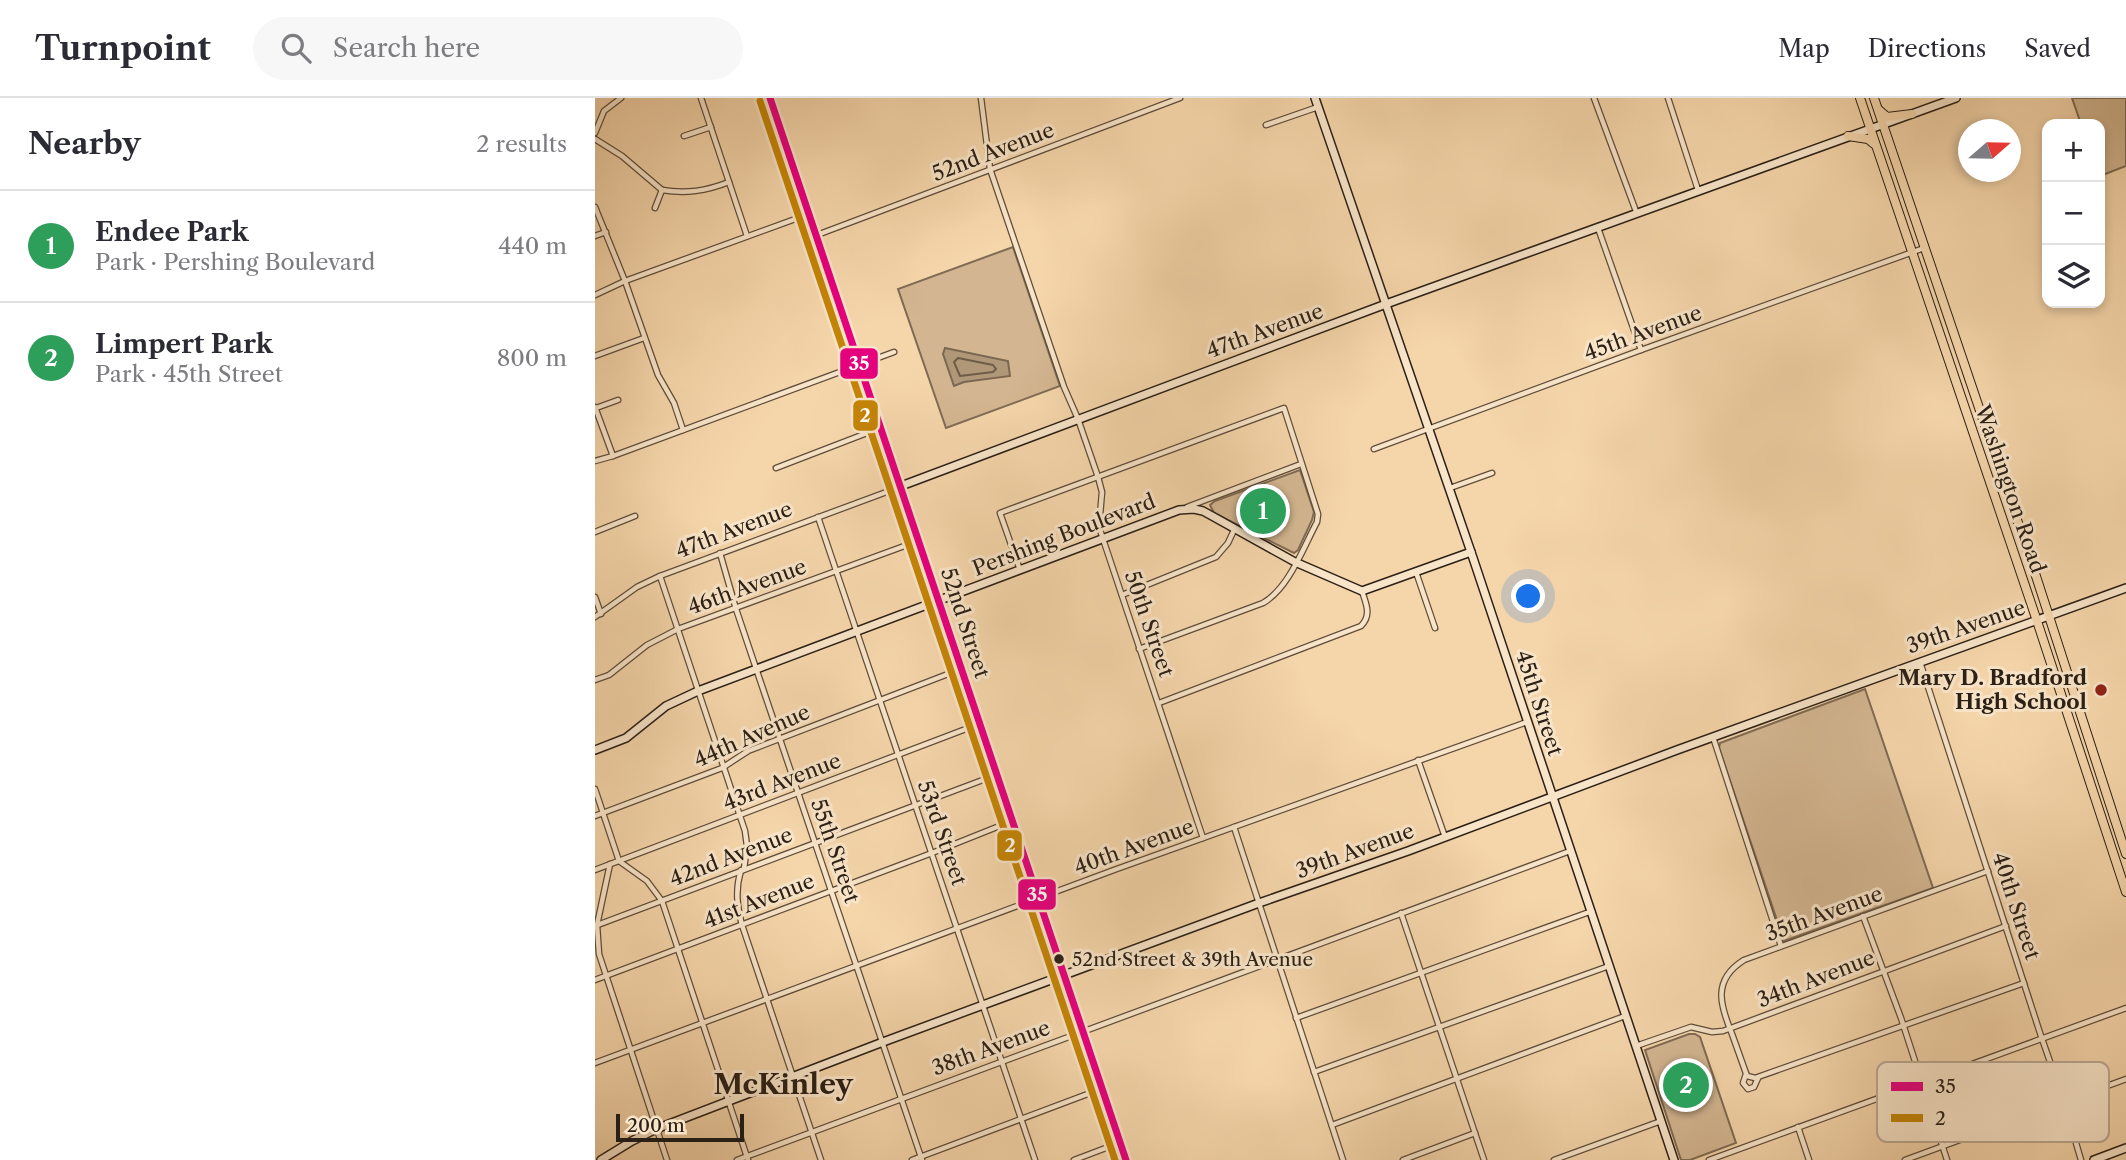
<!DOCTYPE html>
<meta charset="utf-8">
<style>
body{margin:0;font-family:"Libre Caslon Text",serif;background:#f7f7f7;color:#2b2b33}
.controls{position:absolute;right:21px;top:21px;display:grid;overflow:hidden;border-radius:14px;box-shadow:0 4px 10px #0003}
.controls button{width:63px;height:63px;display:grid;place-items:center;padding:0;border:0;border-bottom:2px solid #e1e1e2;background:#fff;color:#2b2b33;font:35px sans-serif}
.compass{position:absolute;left:1363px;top:21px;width:63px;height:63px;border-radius:50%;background:#fff;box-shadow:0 4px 10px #0003;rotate:70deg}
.scale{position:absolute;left:21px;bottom:18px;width:128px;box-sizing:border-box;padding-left:7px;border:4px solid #2b2016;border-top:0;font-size:19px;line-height:24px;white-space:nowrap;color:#2b2016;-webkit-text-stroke:5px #f8e4c8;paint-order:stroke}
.you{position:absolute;left:934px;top:499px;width:24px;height:24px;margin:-18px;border:5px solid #fff;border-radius:50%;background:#1a73e8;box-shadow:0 0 0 10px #1a73e833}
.badge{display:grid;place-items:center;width:46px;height:46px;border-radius:50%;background:#0f766e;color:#fff;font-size:23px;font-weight:700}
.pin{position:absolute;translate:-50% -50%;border:4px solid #fff;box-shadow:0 2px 7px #0006}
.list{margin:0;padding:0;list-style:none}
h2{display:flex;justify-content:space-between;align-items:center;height:91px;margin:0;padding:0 28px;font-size:30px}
h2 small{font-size:23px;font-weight:400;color:#7c7c81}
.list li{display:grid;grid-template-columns:46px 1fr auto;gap:21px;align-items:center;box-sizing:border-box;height:112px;padding:0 28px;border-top:2px solid #e1e1e2}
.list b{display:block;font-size:26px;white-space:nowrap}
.list p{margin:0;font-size:23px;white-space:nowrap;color:#7c7c81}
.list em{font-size:23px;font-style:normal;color:#7c7c81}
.icon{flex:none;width:38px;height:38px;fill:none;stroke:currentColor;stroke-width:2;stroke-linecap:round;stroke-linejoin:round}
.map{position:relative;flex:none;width:1531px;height:1062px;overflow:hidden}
header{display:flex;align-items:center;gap:42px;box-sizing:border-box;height:98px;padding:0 35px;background:#fff;border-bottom:2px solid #e1e1e2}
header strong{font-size:33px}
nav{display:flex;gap:38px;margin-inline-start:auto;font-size:24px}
.search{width:490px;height:63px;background:#f7f7f7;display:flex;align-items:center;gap:18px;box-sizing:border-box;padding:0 24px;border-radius:38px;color:#7c7c81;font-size:26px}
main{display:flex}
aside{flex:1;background:#fff}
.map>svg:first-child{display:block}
.green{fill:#d3b691;stroke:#7f6b54;stroke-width:2}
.water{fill:#b09778;stroke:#7b6751;stroke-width:2}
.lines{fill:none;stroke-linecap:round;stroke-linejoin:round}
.shore{stroke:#6e5c47;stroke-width:2}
.street-casing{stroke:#5e4d3b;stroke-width:7}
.secondary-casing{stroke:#2b2016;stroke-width:10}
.primary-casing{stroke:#2b2016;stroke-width:10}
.street{stroke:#f8e4c8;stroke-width:4.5}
.secondary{stroke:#f8e4c8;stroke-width:7}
.primary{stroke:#f5d5aa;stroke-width:8}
.bus-1-casing{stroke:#f8e4c8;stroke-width:12}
.bus-2-casing{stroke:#f8e4c8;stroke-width:12}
.bus-1{stroke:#e5007d;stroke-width:7}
.bus-2{stroke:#c48406;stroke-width:7}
.poi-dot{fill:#8f2418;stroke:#f8e4c8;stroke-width:2.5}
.bus-dot{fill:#2b2016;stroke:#f8e4c8;stroke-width:2.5}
.labels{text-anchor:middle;stroke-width:6;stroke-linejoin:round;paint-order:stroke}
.bus-label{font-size:19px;fill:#2b2016;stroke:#f8e4c8;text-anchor:start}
.street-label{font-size:21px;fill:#2b2016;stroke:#f8e4c8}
.poi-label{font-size:21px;font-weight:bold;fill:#2b2016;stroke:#f8e4c8;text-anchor:end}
.district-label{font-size:28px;font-weight:bold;fill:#2b2016;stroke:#f8e4c8}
.key{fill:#f8e4c8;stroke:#baa993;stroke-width:2}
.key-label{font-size:19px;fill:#2b2016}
.line-badge{stroke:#f8e4c8;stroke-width:2.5}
.badge-label{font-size:19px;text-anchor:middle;font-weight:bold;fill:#fff}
</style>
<header>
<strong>Turnpoint</strong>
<div class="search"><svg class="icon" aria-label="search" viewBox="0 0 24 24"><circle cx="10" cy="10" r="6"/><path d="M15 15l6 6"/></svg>Search here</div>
<nav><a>Map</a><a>Directions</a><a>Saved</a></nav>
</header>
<main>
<aside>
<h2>Nearby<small>2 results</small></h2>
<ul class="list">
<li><span class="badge" style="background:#2e9e5b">1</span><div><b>Endee Park</b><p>Park · Pershing Boulevard</p></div><em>440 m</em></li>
<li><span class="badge" style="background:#2e9e5b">2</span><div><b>Limpert Park</b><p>Park · 45th Street</p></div><em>800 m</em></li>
</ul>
</aside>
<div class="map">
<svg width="1531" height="1062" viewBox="0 0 1531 1062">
<rect width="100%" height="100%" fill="#f5d5aa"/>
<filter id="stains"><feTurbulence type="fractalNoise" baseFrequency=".00286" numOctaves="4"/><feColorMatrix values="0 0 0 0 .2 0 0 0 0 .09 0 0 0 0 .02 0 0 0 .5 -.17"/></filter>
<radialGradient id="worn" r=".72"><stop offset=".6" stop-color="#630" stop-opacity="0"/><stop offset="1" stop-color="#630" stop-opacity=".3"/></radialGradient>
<g class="green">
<polygon points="1477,0 1531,0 1531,68 1505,78 1505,26 1486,26"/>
<polygon points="418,149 465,288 351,330 303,191"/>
<polygon points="705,372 719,414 717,422 703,452 699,455 619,415 615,407 620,403"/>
<polygon points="1270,591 1338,790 1189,843 1124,650 1125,645"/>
<polygon points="1094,936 1100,936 1105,939 1141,1045 1095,1062 1086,1062 1050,952"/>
</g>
<polygon class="water" points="350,250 413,263 415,278 369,284 359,288 348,256"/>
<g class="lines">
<polygon class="shore" points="363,260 398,267 401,271 398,274 365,278 359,264"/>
<defs>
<g id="street">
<polyline points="106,0 152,138"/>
<polyline points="386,0 395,71 469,289 483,321 503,379 507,394 504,429 608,740"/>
<polyline points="999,0 1042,116"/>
<polyline points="1073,0 1103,92"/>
<polyline points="671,27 723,9"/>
<polyline points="0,35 9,13 26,0"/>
<polyline points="89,38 116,29"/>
<polyline points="0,41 27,58 67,92"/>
<path d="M67,92C91,96 111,93 134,84"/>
<polyline points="0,109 30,183 63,277 79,305 88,332"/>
<polyline points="60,110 67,92"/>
<polyline points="1003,130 1046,252"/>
<polyline points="222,137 585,0"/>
<polyline points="0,138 11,134"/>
<polyline points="0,197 30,183 214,116"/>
<polyline points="0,258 49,240"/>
<polyline points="0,309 18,358"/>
<polyline points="1,310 23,302"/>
<polyline points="779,351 1046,252 1329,150"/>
<polyline points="0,363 18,358 299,254"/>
<polyline points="181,370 285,330"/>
<polyline points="855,390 897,375"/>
<polyline points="592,409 706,366"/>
<polyline points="223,419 440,1062"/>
<polyline points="0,434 40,418"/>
<polyline points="125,455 141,511 327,1062"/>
<path d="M425,472L405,415L689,310L723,416L722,424C708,450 694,490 668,505L544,551"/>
<polyline points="821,474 840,530"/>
<polyline points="65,478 150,733 152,748 149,771"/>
<polyline points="527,497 621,459 633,445 639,432"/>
<polyline points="0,499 6,516"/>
<polyline points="0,519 42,489 65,478 305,389"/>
<polyline points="1325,564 1445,935 1469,1004 1486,1062"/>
<polyline points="0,582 14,577 52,547 83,531 323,443"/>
<path d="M564,605L766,528C777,517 771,506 767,493"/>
<polyline points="1118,639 1186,848"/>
<polyline points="823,662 850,739"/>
<polyline points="0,691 24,763 52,783 67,803 153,1062"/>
<polyline points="0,718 127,670 153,653 366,571"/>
<polyline points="639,729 748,1062"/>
<polyline points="15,766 2,827 4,856 72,1062"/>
<polyline points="0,772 384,626"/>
<path d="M146,772C140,792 142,808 147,827L226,1062"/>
<path d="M1393,773L1149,862C1117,882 1125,907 1137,936C1142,950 1147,964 1152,978L1160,980L1429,885"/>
<polyline points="806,815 889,1062"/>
<polyline points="1268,818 1306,920 1352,1062"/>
<polyline points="0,828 401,677"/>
<polyline points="0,882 337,755 417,723"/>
<polyline points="701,920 997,813"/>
<polyline points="1041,948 1096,929 1117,934 1128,933 1411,828"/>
<polyline points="0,965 519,772 932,624"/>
<polyline points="719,974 1014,868"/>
<polyline points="1151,976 1148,985 1153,991 1159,989 1163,980"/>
<polyline points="737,1027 1030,918"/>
<polyline points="1203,1029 1214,1062"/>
<polyline points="142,1062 975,753"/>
<polyline points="317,1062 506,991"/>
<polyline points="479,1062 524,1045"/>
<polyline points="808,1062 880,1035"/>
<polyline points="959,1062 1066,1023"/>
<polyline points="1114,1062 1531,910"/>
<polyline points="1310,1062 1531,981"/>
</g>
<g id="secondary">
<polyline points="720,0 876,454 1079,1062"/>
<polyline points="306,388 791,206 1361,0"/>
<polyline points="0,652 31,640 71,608 103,593 584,412 599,411 608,413 700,464 767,493 876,454"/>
<polyline points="6,1062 37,1043 61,1031 288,944 664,805 813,753 1082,652 1531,490"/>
<polyline points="1499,1062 1531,1050"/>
</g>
<g id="primary">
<polyline points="175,0 531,1062"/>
<polyline points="1265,0 1442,523 1531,794"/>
<polyline points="1279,0 1439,472 1531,756"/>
<polyline points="1284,12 1292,19 1317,16"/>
<polyline points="1253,38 1273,41 1279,46"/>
</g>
</defs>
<use href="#street" class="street-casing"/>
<use href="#secondary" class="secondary-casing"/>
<use href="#primary" class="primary-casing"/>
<use href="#street" class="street"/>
<use href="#secondary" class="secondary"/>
<use href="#primary" class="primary"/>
<defs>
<polyline id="bus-1" points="175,0 531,1062"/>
<polyline id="bus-2" points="165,3 520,1062"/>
</defs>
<use href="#bus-1" class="bus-1-casing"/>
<use href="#bus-2" class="bus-2-casing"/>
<use href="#bus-1" class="bus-1"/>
<use href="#bus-2" class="bus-2"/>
</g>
<circle class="poi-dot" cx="1506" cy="592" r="7"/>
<circle class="bus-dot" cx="464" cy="861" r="6"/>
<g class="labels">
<g class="bus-label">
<text x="477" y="868">52nd Street &amp; 39th Avenue</text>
</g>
<g class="street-label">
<text transform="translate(398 54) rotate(-21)" y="7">52nd Avenue</text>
<text transform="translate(670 233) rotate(-20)" y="7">47th Avenue</text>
<text transform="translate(1048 235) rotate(-20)" y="7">45th Avenue</text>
<text transform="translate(1415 391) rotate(71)" y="7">Washington Road</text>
<text transform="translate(139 432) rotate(-21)" y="7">47th Avenue</text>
<text transform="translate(469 437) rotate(-21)" y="7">Pershing Boulevard</text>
<text transform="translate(152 489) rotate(-20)" y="7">46th Avenue</text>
<text transform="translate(370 525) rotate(72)" y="7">52nd Street</text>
<text transform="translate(554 526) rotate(71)" y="7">50th Street</text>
<text transform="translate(1371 529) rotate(-19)" y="7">39th Avenue</text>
<text transform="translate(944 605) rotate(72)" y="7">45th Street</text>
<text transform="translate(157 638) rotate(-24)" y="7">44th Avenue</text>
<text transform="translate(187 684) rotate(-21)" y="7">43rd Avenue</text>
<text transform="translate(347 735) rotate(71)" y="7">53rd Street</text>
<text transform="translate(539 749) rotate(-20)" y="7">40th Avenue</text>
<text transform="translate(240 753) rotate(71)" y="7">55th Street</text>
<text transform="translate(760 753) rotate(-20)" y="7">39th Avenue</text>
<text transform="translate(136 759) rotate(-21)" y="7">42nd Avenue</text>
<text transform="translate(164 803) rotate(-21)" y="7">41st Avenue</text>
<text transform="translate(1421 808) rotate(72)" y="7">40th Street</text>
<text transform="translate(1229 816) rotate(-20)" y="7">35th Avenue</text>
<text transform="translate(1221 881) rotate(-21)" y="7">34th Avenue</text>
<text transform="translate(396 950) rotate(-20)" y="7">38th Avenue</text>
</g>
<g class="poi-label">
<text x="1492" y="587">Mary D. Bradford<tspan x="1492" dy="24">High School</tspan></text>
</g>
<g class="district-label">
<text x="188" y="996">McKinley</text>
</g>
</g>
<rect x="1282" y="964" width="232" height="80" rx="10" class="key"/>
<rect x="1296" y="984" width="32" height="9" fill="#e5007d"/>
<rect x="1296" y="1016" width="32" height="8" fill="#c48406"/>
<g class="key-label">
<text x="1340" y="995">35</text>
<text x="1340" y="1027">2</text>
</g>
<g class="line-badge">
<rect x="244" y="249" width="40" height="33" rx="7" fill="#e5007d"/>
<rect x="257" y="301" width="27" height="33" rx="7" fill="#c48406"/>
<rect x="401" y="731" width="27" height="33" rx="7" fill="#c48406"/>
<rect x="422" y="780" width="40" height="33" rx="7" fill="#e5007d"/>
</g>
<g class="badge-label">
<text x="264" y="272">35</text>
<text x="270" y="324">2</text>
<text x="415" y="754">2</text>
<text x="442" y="803">35</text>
</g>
<rect width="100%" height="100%" filter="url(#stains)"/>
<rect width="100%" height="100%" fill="url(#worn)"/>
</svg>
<div class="controls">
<button>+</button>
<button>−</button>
<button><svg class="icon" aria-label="layers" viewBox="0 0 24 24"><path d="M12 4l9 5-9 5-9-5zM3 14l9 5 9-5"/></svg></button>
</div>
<svg class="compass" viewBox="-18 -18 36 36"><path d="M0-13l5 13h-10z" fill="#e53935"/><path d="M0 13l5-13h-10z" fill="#7c7c81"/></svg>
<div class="scale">200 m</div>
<div class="you"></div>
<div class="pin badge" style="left:668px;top:413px;background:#2e9e5b">1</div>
<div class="pin badge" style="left:1091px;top:987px;background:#2e9e5b">2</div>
</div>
</main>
